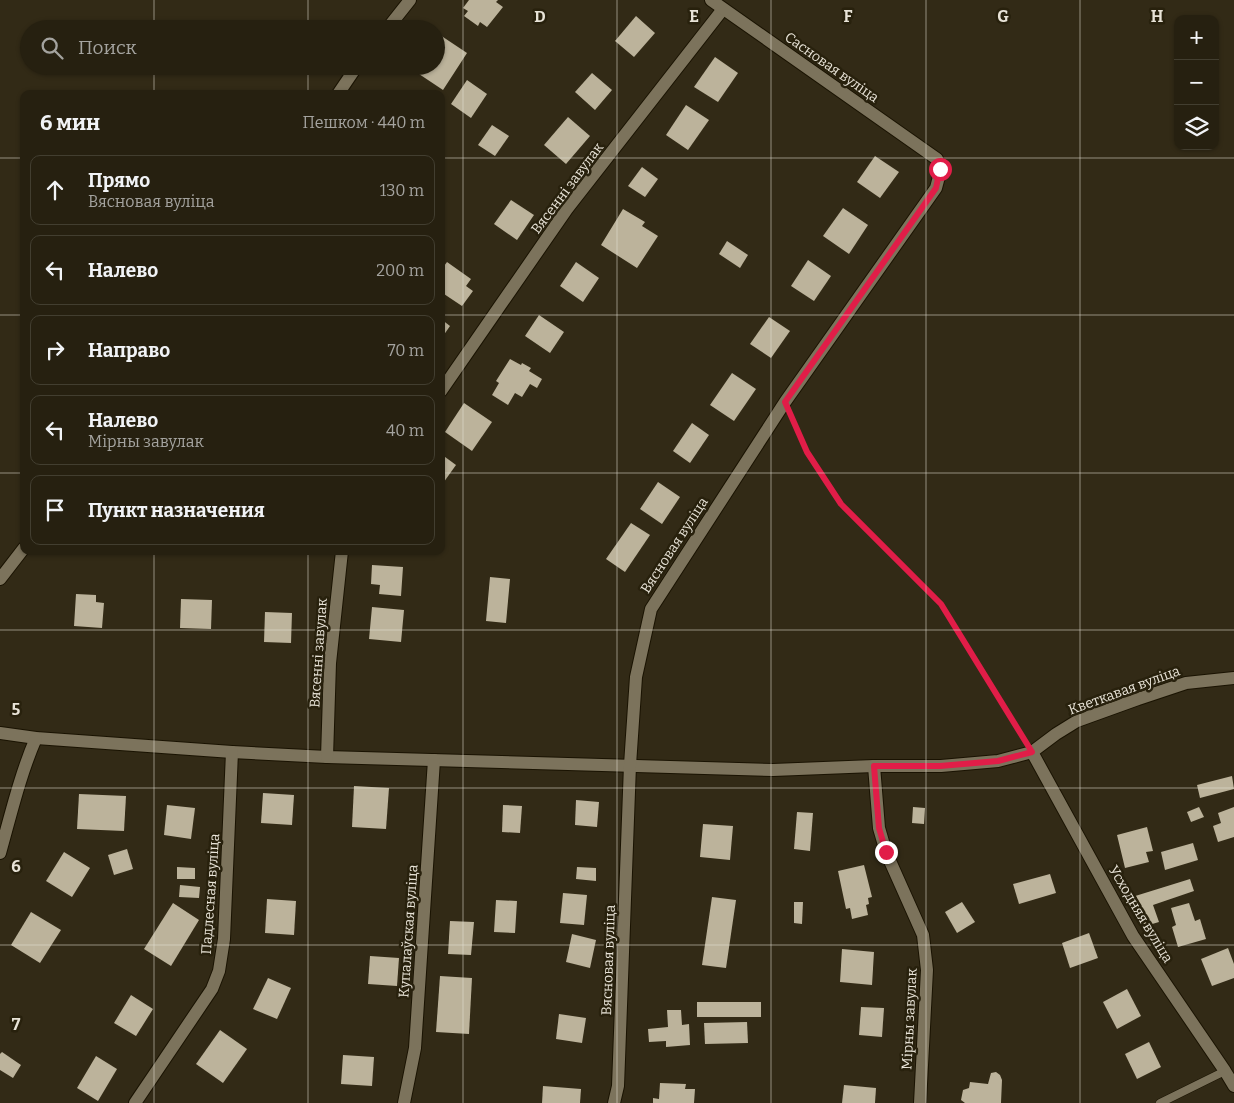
<!DOCTYPE html>
<html lang="ru">
<meta charset="utf-8">
<style>
body{margin:0;font-family:Bitter,serif;background:#2e2819;color:#f1f3f6}
.controls{position:absolute;right:15px;top:15px;display:grid;overflow:hidden;border-radius:10px;box-shadow:0 1px 4px #0004}
.controls button{width:45px;height:45px;display:grid;place-items:center;padding:0;border:0;border-bottom:1px solid #423e30;background:#262010;color:#f1f3f6;font:25px sans-serif}
.stop{position:absolute;width:15px;height:15px;margin:-11px;border:4px solid #e11d48;border-radius:50%;background:#fff}
.stop.end{background:#e11d48;border-color:#fff;box-shadow:0 1px 5px #0008}
.list{margin:0;padding:0;list-style:none}
h2{display:flex;justify-content:space-between;align-items:center;height:65px;margin:0;padding:0 20px;font-size:21px}
h2 small{font-size:16px;font-weight:400;color:#a4a39f}
.list li{display:grid;grid-template-columns:32px 1fr auto;gap:15px;align-items:center;box-sizing:border-box;height:70px;margin:0 10px 10px;padding:0 10px;border:1px solid #423e30;border-radius:10px}
.list b{display:block;font-size:19px;white-space:nowrap}
.list p{margin:0;font-size:16px;white-space:nowrap;color:#a4a39f}
.list em{font-size:16px;font-style:normal;color:#a4a39f}
.icon{flex:none;width:28px;height:28px;fill:none;stroke:currentColor;stroke-width:2;stroke-linecap:round;stroke-linejoin:round}
.map{position:relative;flex:none;width:1234px;height:1103px;overflow:hidden}
.search{position:absolute;background:#262010;box-shadow:0 1px 4px #0004;left:20px;top:20px;width:425px;height:55px;display:flex;align-items:center;gap:12px;box-sizing:border-box;padding:0 18px;border-radius:28px;color:#a4a39f;font-size:19px}
.panel{position:absolute;background:#262010;box-shadow:0 1px 4px #0004;left:20px;top:90px;width:425px;height:465px;border-radius:10px}
.map>svg:first-child{display:block}
.building{fill:#bcb39b}
.lines{fill:none;stroke-linecap:round;stroke-linejoin:round}
.lane-casing{stroke:#1a1302;stroke-width:9}
.street-casing{stroke:#1a1302;stroke-width:14}
.path{stroke:#706957;stroke-width:2.5;stroke-dasharray:1 4;stroke-linecap:butt}
.lane{stroke:#7c735c;stroke-width:8}
.street{stroke:#7c735c;stroke-width:12}
.route{stroke:#e11d48;stroke-width:6}
.grid{fill:none;stroke:#e8e3d7;stroke-width:1;stroke-opacity:0.55}
.labels{text-anchor:middle;stroke-width:5;stroke-linejoin:round;paint-order:stroke}
.street-label{font-size:14px;fill:#e8e3d7;stroke:#28210d}
.grid-label{font-size:16px;text-anchor:middle;font-weight:bold;fill:#e8e3d7;stroke:#28210d;stroke-width:5;stroke-linejoin:round;paint-order:stroke}
</style>
<div class="map">
<svg width="1234" height="1103" viewBox="0 0 1234 1103">
<rect width="100%" height="100%" fill="#322a16"/>
<g class="building">
<polygon points="469,0 498,0 496,2 503,7 487,27 480,22 478,26 464,16 468,11 463,8"/>
<polygon points="636,16 655,33 634,57 615,41"/>
<polygon points="440,35 467,53 443,90 416,72 420,66 436,66 436,41"/>
<polygon points="715,57 738,73 718,102 694,87"/>
<polygon points="592,73 612,90 595,110 575,92"/>
<polygon points="467,80 487,94 471,118 451,104"/>
<polygon points="686,105 709,120 688,150 666,135"/>
<polygon points="568,117 590,136 566,164 544,145"/>
<polygon points="492,125 509,136 495,156 478,145"/>
<polygon points="875,156 899,172 880,198 857,182"/>
<polygon points="642,167 658,179 645,197 628,186"/>
<polygon points="511,200 534,215 517,240 494,224"/>
<polygon points="843,208 868,225 849,254 823,236"/>
<polygon points="623,209 645,222 642,226 658,236 637,268 601,245"/>
<polygon points="727,241 748,255 740,268 719,254"/>
<polygon points="808,260 831,276 814,301 791,286"/>
<polygon points="447,262 471,279 466,286 473,291 462,306 441,292 441,270"/>
<polygon points="576,262 599,278 583,302 560,286"/>
<polygon points="539,315 564,332 550,353 525,336"/>
<polygon points="769,317 790,331 771,358 750,344"/>
<polygon points="441,319 450,326 441,339"/>
<polygon points="510,359 521,365 522,363 531,368 529,371 542,379 537,388 530,384 522,397 515,393 508,405 492,395 499,383 496,381"/>
<polygon points="732,373 756,389 734,421 710,405"/>
<polygon points="464,403 492,422 472,451 445,432"/>
<polygon points="692,423 709,435 690,463 673,451"/>
<polygon points="441,454 456,465 441,486"/>
<polygon points="658,482 680,497 662,524 640,509"/>
<polygon points="631,523 650,535 625,572 606,559"/>
<polygon points="372,565 403,567 401,596 379,594 380,585 371,584"/>
<polygon points="490,577 510,579 506,623 486,621"/>
<polygon points="76,594 96,595 96,602 104,603 102,628 74,626"/>
<polygon points="181,599 212,600 211,629 180,628"/>
<polygon points="372,607 404,610 401,642 369,639"/>
<polygon points="265,612 292,613 291,643 264,642"/>
<polygon points="1232,776 1234,789 1200,798 1197,785"/>
<polygon points="354,786 389,788 386,829 352,827"/>
<polygon points="263,793 294,795 292,825 261,823"/>
<polygon points="79,794 126,796 124,831 77,829"/>
<polygon points="576,800 599,802 597,827 575,825"/>
<polygon points="167,805 195,808 191,839 164,835"/>
<polygon points="503,805 522,806 520,833 502,832"/>
<polygon points="913,807 925,808 924,824 912,823"/>
<polygon points="1199,807 1204,817 1191,822 1187,812"/>
<polygon points="1234,807 1234,837 1218,842 1213,826 1221,823 1218,813"/>
<polygon points="797,812 813,813 810,851 794,849"/>
<polygon points="703,824 733,826 730,860 700,857"/>
<polygon points="1147,827 1153,851 1146,852 1149,862 1125,868 1117,835"/>
<polygon points="1193,843 1198,860 1165,870 1161,852"/>
<polygon points="127,849 133,869 114,875 108,855"/>
<polygon points="64,852 90,868 72,897 46,881"/>
<polygon points="864,865 872,897 868,898 869,904 866,905 868,915 852,919 850,908 846,909 838,871"/>
<polygon points="177,867 195,868 195,879 177,879"/>
<polygon points="577,867 596,868 596,881 576,879"/>
<polygon points="1050,874 1056,893 1019,904 1013,884"/>
<polygon points="1190,879 1194,891 1153,905 1159,922 1142,927 1132,897"/>
<polygon points="180,885 200,887 199,898 179,897"/>
<polygon points="563,893 587,895 584,925 560,923"/>
<polygon points="712,897 736,900 726,968 702,965"/>
<polygon points="267,899 296,901 294,935 265,933"/>
<polygon points="496,900 517,901 515,933 494,932"/>
<polygon points="794,902 803,902 802,924 794,923"/>
<polygon points="962,902 975,922 957,933 945,912"/>
<polygon points="173,903 199,920 171,966 144,949"/>
<polygon points="1189,903 1195,921 1200,919 1206,939 1178,947 1172,927 1176,925 1171,908"/>
<polygon points="31,912 61,930 40,963 11,945"/>
<polygon points="450,921 474,922 471,955 448,954"/>
<polygon points="1089,933 1098,958 1070,968 1062,943"/>
<polygon points="572,934 596,940 590,968 566,962"/>
<polygon points="1228,948 1234,964 1234,978 1212,986 1201,959"/>
<polygon points="842,949 874,952 872,985 840,982"/>
<polygon points="370,956 399,958 397,986 368,984"/>
<polygon points="440,976 472,978 469,1034 436,1032"/>
<polygon points="268,978 291,988 277,1019 253,1009"/>
<polygon points="1127,989 1141,1016 1117,1029 1103,1002"/>
<polygon points="131,995 153,1009 136,1036 114,1023"/>
<rect x="697" y="1002" width="64" height="15"/>
<polygon points="861,1007 884,1008 882,1037 859,1035"/>
<polygon points="667,1010 681,1010 682,1025 689,1024 690,1045 666,1047 666,1041 649,1042 648,1029 668,1027"/>
<polygon points="559,1014 586,1018 582,1043 556,1039"/>
<polygon points="747,1022 748,1043 705,1044 704,1023"/>
<polygon points="220,1030 247,1049 223,1083 196,1064"/>
<polygon points="1149,1042 1161,1067 1137,1079 1125,1054"/>
<polygon points="2,1052 21,1065 13,1078 0,1070 0,1054"/>
<polygon points="343,1055 374,1057 372,1086 341,1084"/>
<polygon points="96,1056 117,1069 98,1101 77,1088"/>
<polygon points="996,1072 1000,1075 1002,1080 1001,1103 965,1103 961,1100 963,1090 969,1088 970,1082 988,1084 991,1073"/>
<polygon points="660,1083 686,1084 685,1089 695,1089 694,1103 653,1103 653,1098 659,1099"/>
<polygon points="844,1085 876,1088 875,1103 842,1103"/>
<polygon points="543,1086 581,1089 580,1103 542,1103"/>
</g>
<g class="lines">
<defs>
<polyline id="lane" points="1160,1103 1225,1071"/>
<g id="street">
<polyline points="387,29 410,0"/>
<polyline points="338,94 357,66"/>
<polyline points="441,391 567,209 723,9"/>
<polyline points="0,579 24,548"/>
<polyline points="0,733 36,738 232,752 327,757 773,770 874,766 941,766 998,761 1032,752 1056,734 1077,721 1138,699 1186,683 1234,678"/>
<polyline points="1032,752 1133,936 1225,1071 1234,1086"/>
<polyline points="327,757 330,663 342,551"/>
<polyline points="874,766 879,828 886,852 923,935 927,970 920,1103"/>
<path d="M0,853C11,814 20,775 36,738"/>
<polyline points="135,1103 212,989 219,971 224,939 232,752"/>
<polyline points="404,1103 415,1048 434,760"/>
<polyline points="614,1103 618,1086 630,765 636,677 651,609 785,402 936,188 941,169 937,159 711,0"/>
</g>
</defs>
<use href="#lane" class="lane-casing"/>
<use href="#street" class="street-casing"/>
<polyline class="path" points="792,417 807,452 841,504 941,605 1025,741"/>
<use href="#lane" class="lane"/>
<use href="#street" class="street"/>
</g>
<g class="lines">
<polyline class="route" points="886,852 879,828 874,766 940,766 998,761 1032,752 941,604 841,504 807,452 785,402 936,188 940,169"/>
</g>
<path class="grid" d="M154,0V29M308,0V29M463,0V1103M617,0V1103M771,0V1103M926,0V1103M1080,0V1103M154,66V94M308,66V94M0,158H24M441,158H1234M0,315H24M441,315H1234M0,473H24M441,473H1234M154,551V1103M308,551V1103M0,630H1234M0,788H1234M0,945H1234"/>
<g class="labels">
<g class="street-label">
<text transform="translate(832 67) rotate(35)" y="5">Сасновая вуліца</text>
<text transform="translate(567 188) rotate(-53)" y="5">Вясенні завулак</text>
<text transform="translate(674 545) rotate(-57)" y="5">Вясновая вуліца</text>
<text transform="translate(318 653) rotate(-86)" y="5">Вясенні завулак</text>
<text transform="translate(1124 690) rotate(-20)" y="5">Кветкавая вуліца</text>
<text transform="translate(210 894) rotate(-86)" y="5">Падлесная вуліца</text>
<text transform="translate(1141 914) rotate(59)" y="5">Усходняя вуліца</text>
<text transform="translate(408 931) rotate(-86)" y="5">Купалаўская вуліца</text>
<text transform="translate(608 960) rotate(-88)" y="5">Вясновая вуліца</text>
<text transform="translate(909 1019) rotate(-87)" y="5">Мірны завулак</text>
</g>
</g>
<g class="grid-label">
<text x="540" y="22">D</text>
<text x="694" y="22">E</text>
<text x="848" y="22">F</text>
<text x="1003" y="22">G</text>
<text x="1157" y="22">H</text>
<text x="16" y="715">5</text>
<text x="16" y="872">6</text>
<text x="16" y="1030">7</text>
</g>
</svg>
<div class="controls">
<button>+</button>
<button>−</button>
<button><svg class="icon" aria-label="layers" viewBox="0 0 24 24"><path d="M12 4l9 5-9 5-9-5zM3 14l9 5 9-5"/></svg></button>
</div>
<div class="stop" style="left:940px;top:169px"></div>
<div class="stop end" style="left:886px;top:852px"></div>
<div class="search"><svg class="icon" aria-label="search" viewBox="0 0 24 24"><circle cx="10" cy="10" r="6"/><path d="M15 15l6 6"/></svg>Поиск</div>
<section class="panel">
<h2>6 мин<small>Пешком · 440 m</small></h2>
<ul class="list">
<li><svg class="icon" aria-label="ahead" viewBox="0 0 24 24"><path d="M12 20V5M6 11l6-6 6 6"/></svg><div><b>Прямо</b><p>Вясновая вуліца</p></div><em>130 m</em></li>
<li><svg class="icon" aria-label="left" viewBox="0 0 24 24"><path d="M17 20v-9H6M10 6l-5 5 5 5"/></svg><div><b>Налево</b></div><em>200 m</em></li>
<li><svg class="icon" aria-label="right" viewBox="0 0 24 24"><path d="M7 20v-9h11M14 6l5 5-5 5"/></svg><div><b>Направо</b></div><em>70 m</em></li>
<li><svg class="icon" aria-label="left" viewBox="0 0 24 24"><path d="M17 20v-9H6M10 6l-5 5 5 5"/></svg><div><b>Налево</b><p>Мірны завулак</p></div><em>40 m</em></li>
<li><svg class="icon" aria-label="arrive" viewBox="0 0 24 24"><path d="M6 21V4h12l-3 4 3 4H6"/></svg><div><b>Пункт назначения</b></div></li>
</ul>
</section>
</div>
